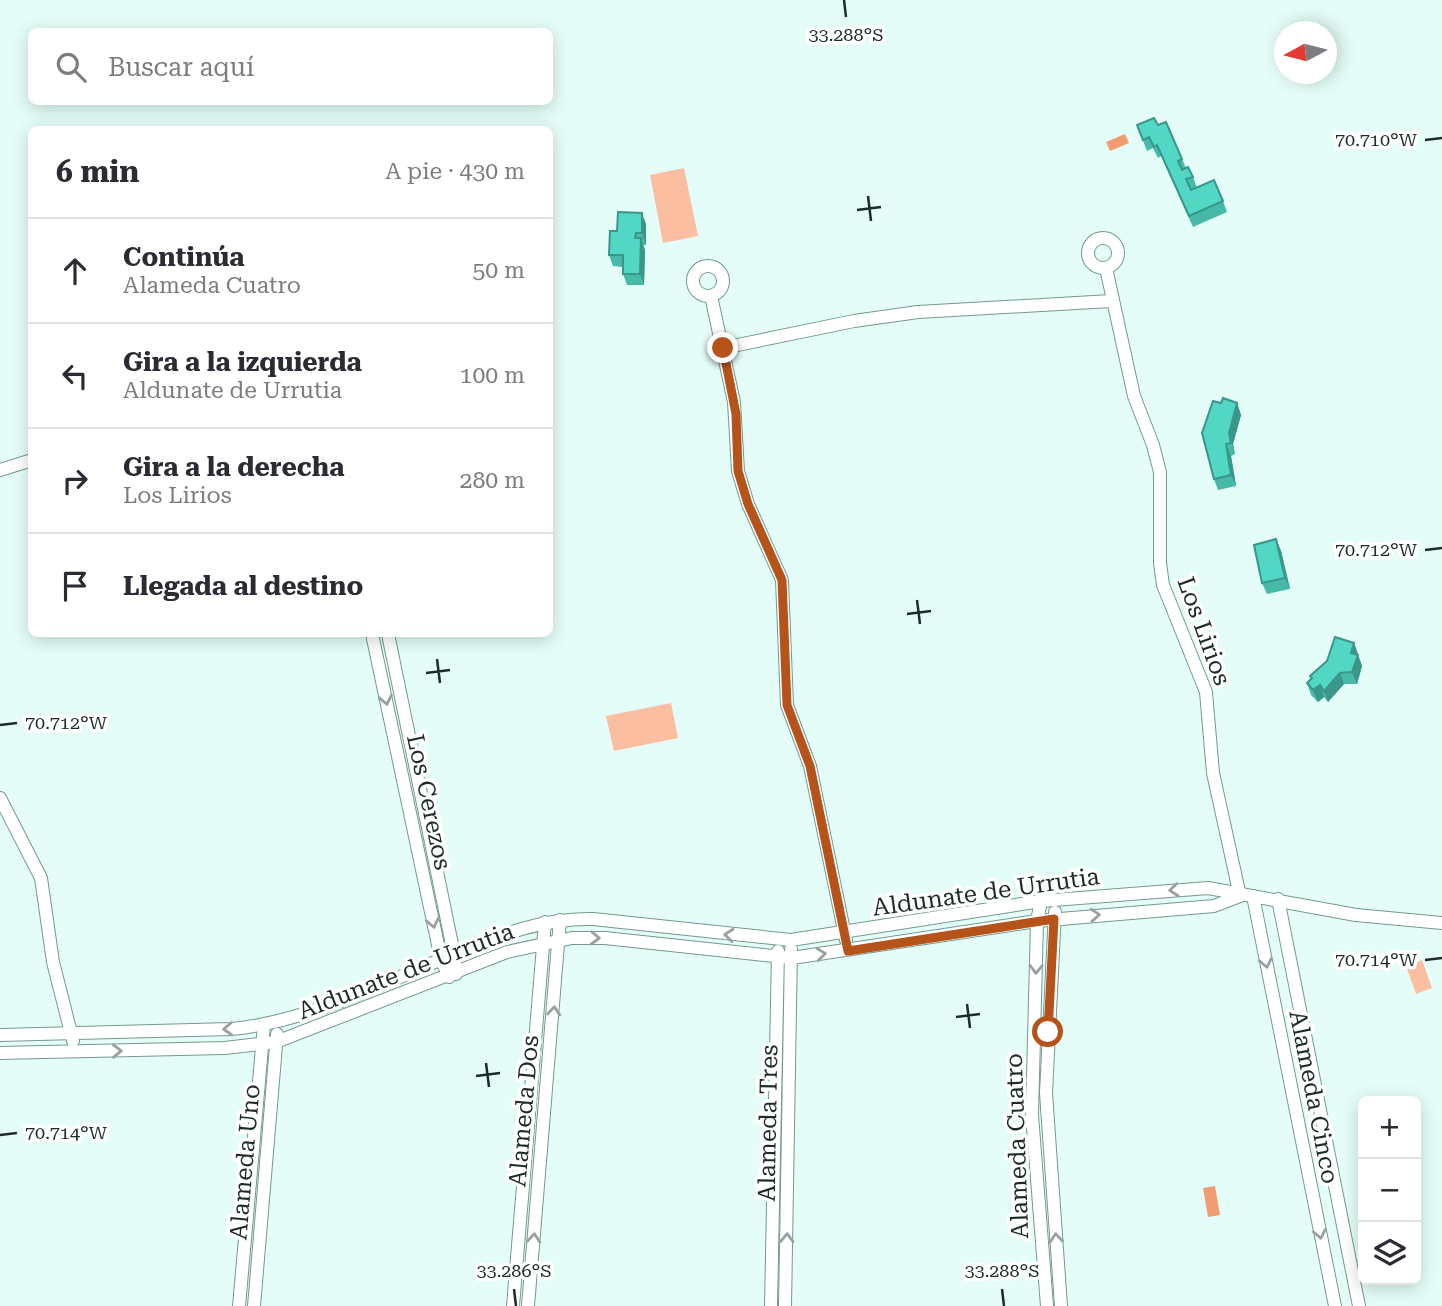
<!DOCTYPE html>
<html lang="es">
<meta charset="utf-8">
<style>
body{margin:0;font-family:"Roboto Serif",serif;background:#f2f2f3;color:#2b2b33}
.controls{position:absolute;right:21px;bottom:21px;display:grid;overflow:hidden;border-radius:10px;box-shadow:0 4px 18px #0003}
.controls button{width:63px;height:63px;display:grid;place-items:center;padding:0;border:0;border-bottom:2px solid #e1e1e2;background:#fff;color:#2b2b33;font:35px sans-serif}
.compass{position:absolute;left:1274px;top:21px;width:63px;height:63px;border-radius:50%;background:#fff;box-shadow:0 4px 18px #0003;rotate:263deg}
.stop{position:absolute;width:21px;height:21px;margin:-16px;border:5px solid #b6531b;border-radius:50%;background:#fff}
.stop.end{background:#b6531b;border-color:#fff;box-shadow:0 2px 7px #0008}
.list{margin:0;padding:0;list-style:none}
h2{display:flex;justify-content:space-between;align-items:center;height:91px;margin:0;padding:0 28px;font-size:30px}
h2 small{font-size:23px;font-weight:400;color:#7c7c81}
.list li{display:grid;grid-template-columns:46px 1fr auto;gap:21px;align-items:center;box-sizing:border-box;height:105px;padding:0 28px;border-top:2px solid #e1e1e2}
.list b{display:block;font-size:26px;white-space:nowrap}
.list p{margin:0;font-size:23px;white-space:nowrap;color:#7c7c81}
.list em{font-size:23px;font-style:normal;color:#7c7c81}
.icon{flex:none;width:38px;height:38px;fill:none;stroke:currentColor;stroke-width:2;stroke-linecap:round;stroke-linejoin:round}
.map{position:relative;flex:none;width:1442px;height:1306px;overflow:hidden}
.search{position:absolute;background:#fff;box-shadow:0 4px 18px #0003;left:28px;top:28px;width:525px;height:77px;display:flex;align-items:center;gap:18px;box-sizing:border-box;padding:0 24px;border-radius:10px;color:#7c7c81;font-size:26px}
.panel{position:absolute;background:#fff;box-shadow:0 4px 18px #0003;left:28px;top:126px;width:525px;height:511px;border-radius:10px}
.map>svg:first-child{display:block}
.green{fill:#fcbea1}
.water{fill:#f29a70}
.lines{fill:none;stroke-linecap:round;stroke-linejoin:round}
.street-casing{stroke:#739992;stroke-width:14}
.street{stroke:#fff;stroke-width:12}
.wall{fill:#46b9a9}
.shaded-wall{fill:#399689}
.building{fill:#51d7c4;stroke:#399689;stroke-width:2}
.oneway{stroke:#99a09f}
.route{stroke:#b6531b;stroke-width:9}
.ticks{fill:none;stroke:#1c2c29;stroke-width:2.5}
.labels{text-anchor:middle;stroke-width:7;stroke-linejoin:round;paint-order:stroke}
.street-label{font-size:24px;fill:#1c2c29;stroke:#fff}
.ticks-label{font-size:18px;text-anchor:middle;fill:#1c2c29;stroke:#fff;stroke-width:7;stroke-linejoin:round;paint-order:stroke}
</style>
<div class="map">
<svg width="1442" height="1306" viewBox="0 0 1442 1306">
<rect width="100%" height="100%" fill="#e5fdf8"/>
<g class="green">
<polygon points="684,168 698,236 663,243 650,175"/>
<polygon points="671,703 678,738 614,751 606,716"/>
<polygon points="1422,960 1432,988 1416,994 1406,966"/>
</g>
<g class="water">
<polygon points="1125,134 1129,143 1110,151 1106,142"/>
<polygon points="1215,1186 1220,1215 1208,1217 1203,1188"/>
</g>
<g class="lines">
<defs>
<g id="street">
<circle cx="1103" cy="253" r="15"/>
<circle cx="708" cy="281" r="15"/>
<polyline points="1106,268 1134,396 1153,445 1160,472 1160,563 1163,585 1206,692 1213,773 1240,896"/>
<polyline points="711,296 734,402 738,471 748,504 782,580 787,705 810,766 846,940"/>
<polyline points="723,348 854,321 918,312 1111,301"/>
<polyline points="0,470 32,460"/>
<polyline points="372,634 441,959 449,977"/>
<polyline points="388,634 454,954 456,974"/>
<polyline points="0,798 41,878 53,962 73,1041"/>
<polyline points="1253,896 1335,1306"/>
<polyline points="1278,899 1359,1306"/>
<polyline points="1041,901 1037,921 1032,1115 1047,1306"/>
<polyline points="1055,912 1046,1093 1061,1306"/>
<path d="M0,1035L231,1029C308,1022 383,983 454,954C500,935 542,918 593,919L791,940L1041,901L1208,888L1356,915L1442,923"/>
<polyline points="0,1053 225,1048 276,1042 507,952 572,938 605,938 792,958 1037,921 1214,906 1240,896"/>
<polyline points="239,1306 264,1025"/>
<polyline points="254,1306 277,1034"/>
<polyline points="513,1306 545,922"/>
<polyline points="528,1306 560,920"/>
<polyline points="771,1306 778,951"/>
<polyline points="785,1306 791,949"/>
</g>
</defs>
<use href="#street" class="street-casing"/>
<use href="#street" class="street"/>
</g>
<g class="wall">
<polygon points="1137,125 1158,125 1182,159 1186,168 1193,177 1197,188 1223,201 1227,212 1193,227 1161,156 1158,158 1153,148 1147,151"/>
<polygon points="646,224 646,245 643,245 645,250 644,285 627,285 623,274 623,267 613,266 609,255"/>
<polygon points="1221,403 1237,403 1241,415 1233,444 1235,454 1231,456 1236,486 1218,490 1214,479"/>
<polygon points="1276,539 1281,551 1290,589 1267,594 1262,583"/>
<polygon points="1354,643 1362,666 1357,684 1344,684 1328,702 1324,697 1318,702 1311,695 1307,683 1311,679 1310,676"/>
</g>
<g class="shaded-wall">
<polygon points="642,213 646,224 646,245 642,233"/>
<polygon points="641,238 645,250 644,285 640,274"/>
<polygon points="1237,403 1241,415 1233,444 1235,454 1229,433"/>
<polygon points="1226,444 1231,456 1236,486 1231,475"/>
<polygon points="1276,539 1281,551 1290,589 1285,578"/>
<polygon points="1354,643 1358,654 1355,664 1351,653"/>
<polygon points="1358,655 1362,666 1357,684 1352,672"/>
<polygon points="1340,673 1344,684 1328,702 1324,691"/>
<polygon points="1320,685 1324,697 1318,702 1313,690"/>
</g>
<g class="building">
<polygon points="1154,118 1158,125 1166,122 1182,159 1178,161 1182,170 1188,167 1193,177 1186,179 1191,190 1214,180 1223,201 1189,216 1157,145 1154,147 1149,137 1143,140 1137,125"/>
<polygon points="618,212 642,213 642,233 636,233 635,238 641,238 640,274 623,274 623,255 609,255 610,231 617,231"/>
<polygon points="1223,398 1237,403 1229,433 1231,443 1226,444 1231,475 1214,479 1202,433 1213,401 1221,403"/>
<polygon points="1276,539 1285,578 1262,583 1254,545"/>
<polygon points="1335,637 1354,643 1351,653 1358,655 1352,672 1340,673 1324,691 1320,685 1313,690 1307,683 1312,678 1310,676 1327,661"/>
</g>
<defs><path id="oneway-chevron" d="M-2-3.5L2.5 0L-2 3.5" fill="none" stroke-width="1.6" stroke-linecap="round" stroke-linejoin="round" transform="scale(1.75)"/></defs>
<g class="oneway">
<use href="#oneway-chevron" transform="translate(386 700) rotate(78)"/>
<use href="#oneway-chevron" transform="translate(1174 890) rotate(175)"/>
<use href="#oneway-chevron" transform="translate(1095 915) rotate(-4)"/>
<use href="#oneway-chevron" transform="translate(433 923) rotate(78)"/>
<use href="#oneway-chevron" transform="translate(729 935) rotate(-174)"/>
<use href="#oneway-chevron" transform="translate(595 938) rotate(2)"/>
<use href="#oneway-chevron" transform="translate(821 954) rotate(-7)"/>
<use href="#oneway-chevron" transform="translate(1266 963) rotate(79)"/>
<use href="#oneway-chevron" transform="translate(1036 969) rotate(92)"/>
<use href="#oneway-chevron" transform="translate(554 1011) rotate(-85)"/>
<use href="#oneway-chevron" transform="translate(228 1029) rotate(177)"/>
<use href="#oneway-chevron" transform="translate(117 1051) rotate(-1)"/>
<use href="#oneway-chevron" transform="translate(1320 1234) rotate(79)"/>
<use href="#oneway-chevron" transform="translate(534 1238) rotate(-85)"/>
<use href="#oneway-chevron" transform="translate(787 1238) rotate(-89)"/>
<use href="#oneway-chevron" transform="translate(1056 1238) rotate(-95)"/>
</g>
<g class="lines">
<polyline class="route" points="723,348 736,414 738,471 748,504 782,580 787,705 810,766 848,951 1054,919 1048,1032"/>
</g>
<path class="ticks" d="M844,0L846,17M1425,140L1442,138M868,196L871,221M857,210L881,207M1425,550L1442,548M917,600L920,624M907,614L931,611M437,659L440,683M426,673L450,670M0,725L17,723M1425,960L1442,958M967,1004L970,1028M956,1017L980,1014M486,1063L489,1087M476,1076L500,1073M0,1135L17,1133M514,1289L516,1306M1002,1289L1004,1306"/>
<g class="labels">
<g class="street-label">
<text transform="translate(1204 631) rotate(70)" y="8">Los Lirios</text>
<text transform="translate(429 802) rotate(78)" y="8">Los Cerezos</text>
<text transform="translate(986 892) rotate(-8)" y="8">Aldunate de Urrutia</text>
<text transform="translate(406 971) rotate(-21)" y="8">Aldunate de Urrutia</text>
<text transform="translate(1314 1097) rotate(79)" y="8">Alameda Cinco</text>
<text transform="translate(524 1111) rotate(-85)" y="8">Alameda Dos</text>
<text transform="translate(768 1123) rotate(-89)" y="8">Alameda Tres</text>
<text transform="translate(1017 1146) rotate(-92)" y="8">Alameda Cuatro</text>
<text transform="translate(245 1162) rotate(-85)" y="8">Alameda Uno</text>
</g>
</g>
<g class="ticks-label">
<text x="846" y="41">33.288°S</text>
<text x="1376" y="146">70.710°W</text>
<text x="1376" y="556">70.712°W</text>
<text x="66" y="729">70.712°W</text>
<text x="1376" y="966">70.714°W</text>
<text x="66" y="1139">70.714°W</text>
<text x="514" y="1277">33.286°S</text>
<text x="1002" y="1277">33.288°S</text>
</g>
</svg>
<div class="controls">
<button>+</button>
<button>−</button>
<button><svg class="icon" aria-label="layers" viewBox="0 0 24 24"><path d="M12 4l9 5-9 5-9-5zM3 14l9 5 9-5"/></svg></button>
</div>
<svg class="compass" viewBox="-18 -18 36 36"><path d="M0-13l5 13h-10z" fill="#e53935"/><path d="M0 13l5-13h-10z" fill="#7c7c81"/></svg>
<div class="stop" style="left:1048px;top:1032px"></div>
<div class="stop end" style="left:723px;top:348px"></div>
<div class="search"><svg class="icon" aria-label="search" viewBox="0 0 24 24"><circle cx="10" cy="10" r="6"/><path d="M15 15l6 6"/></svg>Buscar aquí</div>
<section class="panel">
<h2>6 min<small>A pie · 430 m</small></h2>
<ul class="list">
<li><svg class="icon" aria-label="ahead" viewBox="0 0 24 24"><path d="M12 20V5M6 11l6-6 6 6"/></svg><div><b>Continúa</b><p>Alameda Cuatro</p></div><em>50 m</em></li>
<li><svg class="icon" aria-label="left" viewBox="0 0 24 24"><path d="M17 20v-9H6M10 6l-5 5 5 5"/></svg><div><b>Gira a la izquierda</b><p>Aldunate de Urrutia</p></div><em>100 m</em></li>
<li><svg class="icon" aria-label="right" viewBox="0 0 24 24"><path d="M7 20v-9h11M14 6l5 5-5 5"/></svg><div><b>Gira a la derecha</b><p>Los Lirios</p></div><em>280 m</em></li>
<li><svg class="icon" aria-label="arrive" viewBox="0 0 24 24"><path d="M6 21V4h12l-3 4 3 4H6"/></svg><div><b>Llegada al destino</b></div></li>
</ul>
</section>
</div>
